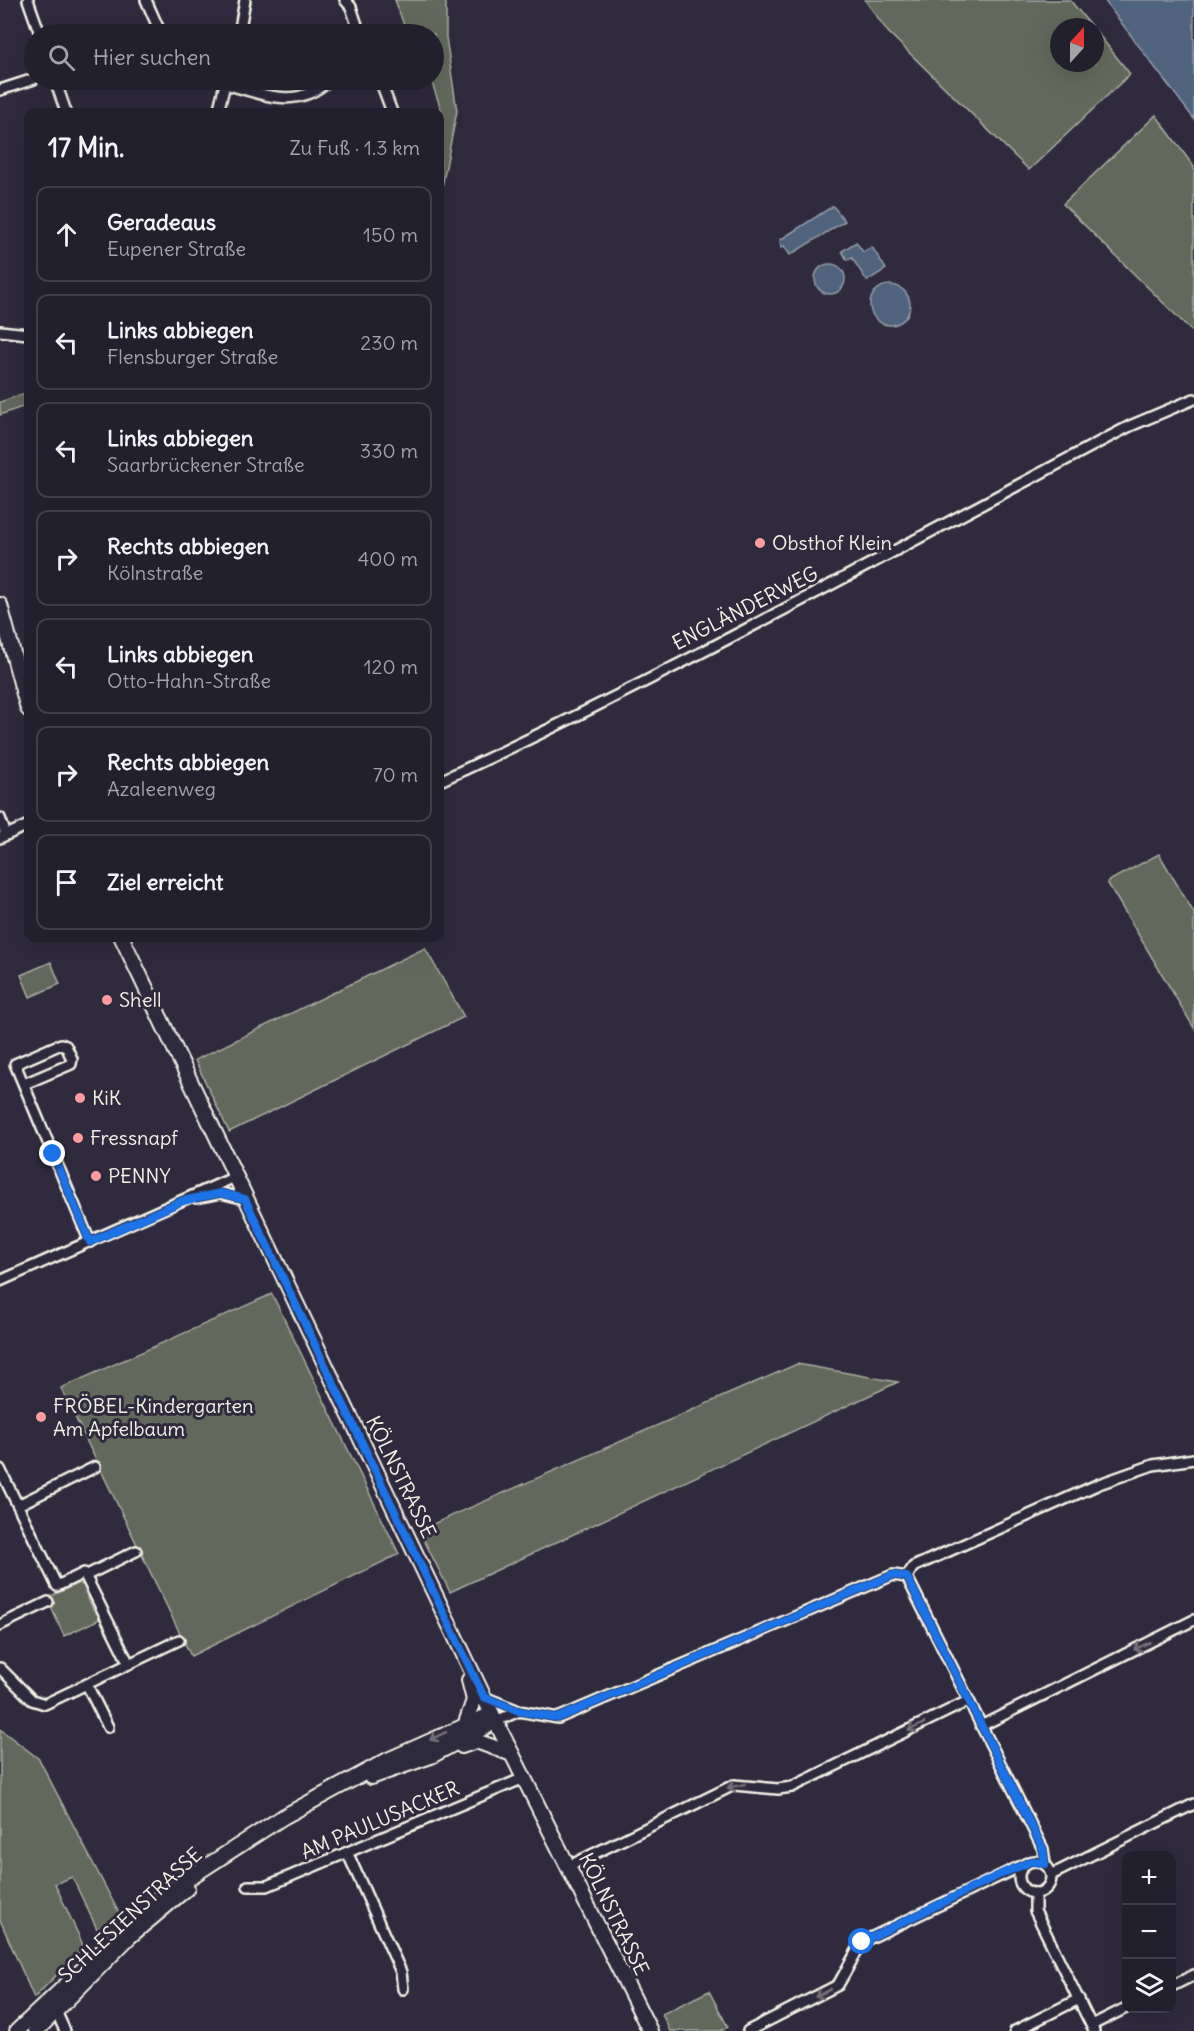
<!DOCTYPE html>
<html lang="de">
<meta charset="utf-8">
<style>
body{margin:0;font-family:Delius,sans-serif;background:#2f2d3a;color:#f1f3f6}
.controls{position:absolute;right:18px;bottom:18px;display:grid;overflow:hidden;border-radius:12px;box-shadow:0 6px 24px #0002}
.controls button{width:54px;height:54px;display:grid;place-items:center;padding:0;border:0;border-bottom:2px solid #403e4a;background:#23202e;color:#f1f3f6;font:30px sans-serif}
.compass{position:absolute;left:1050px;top:18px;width:54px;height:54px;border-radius:50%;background:#23202e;box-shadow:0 6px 24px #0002;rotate:21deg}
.stop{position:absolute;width:18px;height:18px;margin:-14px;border:4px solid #1a73e8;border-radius:50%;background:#fff}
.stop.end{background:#1a73e8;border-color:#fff;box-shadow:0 2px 6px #0008}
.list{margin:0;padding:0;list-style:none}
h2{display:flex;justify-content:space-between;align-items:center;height:78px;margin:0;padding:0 24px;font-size:26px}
h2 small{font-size:20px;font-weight:400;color:#a3a3aa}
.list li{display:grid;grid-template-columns:39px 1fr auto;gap:18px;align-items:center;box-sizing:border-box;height:96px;margin:0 12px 12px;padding:0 12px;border:2px solid #403e4a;border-radius:12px}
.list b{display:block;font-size:22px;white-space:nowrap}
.list p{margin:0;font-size:20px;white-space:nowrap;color:#a3a3aa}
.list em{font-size:20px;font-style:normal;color:#a3a3aa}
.icon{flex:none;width:33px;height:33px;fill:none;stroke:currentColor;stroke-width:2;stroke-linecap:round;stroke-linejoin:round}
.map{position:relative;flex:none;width:1194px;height:2031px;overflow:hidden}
.search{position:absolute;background:#23202e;box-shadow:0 6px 24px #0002;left:24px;top:24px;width:420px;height:66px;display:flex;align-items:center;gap:15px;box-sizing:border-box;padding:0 21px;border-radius:33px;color:#a3a3aa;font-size:22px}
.panel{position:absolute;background:#23202e;box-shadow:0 6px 24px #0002;left:24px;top:108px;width:420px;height:834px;border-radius:12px}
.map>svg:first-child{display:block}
.green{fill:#62695c;stroke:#abada2;stroke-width:1.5}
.water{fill:#50637b;stroke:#929ca7;stroke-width:1.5}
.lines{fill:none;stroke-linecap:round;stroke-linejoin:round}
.street-casing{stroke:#f4f1e8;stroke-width:14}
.secondary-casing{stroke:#f4f1e8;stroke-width:18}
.street{stroke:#2f2a3d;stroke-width:9}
.secondary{stroke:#2f2a3d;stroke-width:14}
.oneway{stroke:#747079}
.route{stroke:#1a73e8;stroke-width:8}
.poi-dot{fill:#ff9aa2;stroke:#2f2a3d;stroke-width:2}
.labels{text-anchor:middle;stroke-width:6;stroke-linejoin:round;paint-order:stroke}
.poi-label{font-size:20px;fill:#f4f1e8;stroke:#2f2a3d;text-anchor:start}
.street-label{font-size:20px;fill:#f4f1e8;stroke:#2f2a3d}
</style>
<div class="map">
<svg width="1194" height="2031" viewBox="0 0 1194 2031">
<rect width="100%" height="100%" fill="#2f2a3d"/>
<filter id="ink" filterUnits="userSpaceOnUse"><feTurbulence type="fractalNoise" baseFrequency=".0167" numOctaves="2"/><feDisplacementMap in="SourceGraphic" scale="12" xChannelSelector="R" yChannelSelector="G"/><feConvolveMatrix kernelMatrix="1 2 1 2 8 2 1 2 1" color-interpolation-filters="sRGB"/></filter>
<g filter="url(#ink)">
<g class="green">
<polygon points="395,0 446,0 446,37 457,111 440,197 440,129 443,115 431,80 434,80 434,34 417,34 413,25 407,27 412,26 415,34 387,34 405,28"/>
<polygon points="865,0 1070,0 1092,27 1059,27 1059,63 1095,63 1095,30 1130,74 1029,170 888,32"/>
<polygon points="1156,115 1194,167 1194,333 1063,204"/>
<polygon points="28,392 28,405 0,415 0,402"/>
<polygon points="1159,854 1194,913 1194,1028 1107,882"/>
<polygon points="425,948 464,1017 229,1132 195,1060"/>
<polygon points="51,962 60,984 30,997 21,975"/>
<polygon points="272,1294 399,1554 191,1656 61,1388"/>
<polygon points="797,1364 898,1382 450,1592 419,1530"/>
<polygon points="78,1583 86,1586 88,1590 85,1592 93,1609 96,1607 102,1618 64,1636 47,1598"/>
<polygon points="0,1729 39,1759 119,1913 99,1933 72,1877 55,1884 84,1947 34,1998 0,1920"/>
<path d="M334,1780L336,1782C251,1828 174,1878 102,1942L100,1940C173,1877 249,1826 334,1780Z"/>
<polygon points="709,1991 728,2027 721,2031 670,2031 662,2014"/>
</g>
<g class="water">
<polygon points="1104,0 1194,0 1194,119"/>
<polygon points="833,206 845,221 790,255 784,246 781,248 780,240"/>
<polygon points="856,242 863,252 872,247 886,269 867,281 852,258 847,260 842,251"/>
<circle cx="830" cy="279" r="15"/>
<circle cx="890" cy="305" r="20"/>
</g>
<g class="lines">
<defs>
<g id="street">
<polyline points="28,0 40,34"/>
<polyline points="146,0 161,34"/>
<polyline points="345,0 351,7 360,34"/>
<polyline points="239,34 245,0"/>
<polyline points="55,80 66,112"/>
<polyline points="380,80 392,112"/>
<path d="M225,84C264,94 296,111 329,80"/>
<polyline points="0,90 34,79"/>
<polyline points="218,112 226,80"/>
<polyline points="0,331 28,334"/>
<path d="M440,781C674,673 901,546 1130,426L1194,399"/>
<polyline points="0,818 6,835"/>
<polyline points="0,838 28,825"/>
<polyline points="24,1084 71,1064 72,1059 66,1046 61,1044 15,1064 90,1242"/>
<polyline points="196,1198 221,1193 245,1199"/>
<polyline points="0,1281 235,1177"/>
<polyline points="0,1469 57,1586 84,1573 129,1664"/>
<polyline points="18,1505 95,1467"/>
<polyline points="85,1576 136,1551"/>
<polyline points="907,1577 1043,1849 1045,1864"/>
<polyline points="907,1577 913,1567 1099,1484 1153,1465 1194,1459"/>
<polyline points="0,1625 48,1602"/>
<polyline points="0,1668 32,1700 45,1704 179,1640"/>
<polyline points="87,1685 108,1727"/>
<polyline points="484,1697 519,1711 558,1718 893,1575 907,1577"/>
<polyline points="496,1721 519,1711"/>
<polyline points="981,1726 1194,1620"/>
<polyline points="348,1854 401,1972 403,1989"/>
<circle cx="1035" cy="1877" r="16"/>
<polyline points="569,1866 734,1785 778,1789 792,1787 968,1701"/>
<polyline points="1051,1875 1194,1804"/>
<polyline points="248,1886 267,1886 524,1778"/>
<polyline points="1035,1893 1035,1911 1094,2031"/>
<polyline points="1172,1986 1194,1975"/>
<polyline points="56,2011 65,2031"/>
<polyline points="1092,2025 1126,2008"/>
<polyline points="748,2031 838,1985 862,1942 1025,1864"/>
<polyline points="1015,2031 1079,1999"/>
</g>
<g id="secondary">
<polyline points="0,605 28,709"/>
<polyline points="122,938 492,1714 650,2031"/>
<polyline points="466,1723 474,1700 469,1680"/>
<polyline points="462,1746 476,1741 512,1754"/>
<polyline points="371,1777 431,1756 496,1721"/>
<polyline points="17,2031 161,1896 283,1817 388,1760 492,1714"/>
<polyline points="36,2031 130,1936 187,1888"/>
</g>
</defs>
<use href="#street" class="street-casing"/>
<use href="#secondary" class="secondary-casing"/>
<use href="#street" class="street"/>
<use href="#secondary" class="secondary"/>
</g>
<defs><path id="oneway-shaft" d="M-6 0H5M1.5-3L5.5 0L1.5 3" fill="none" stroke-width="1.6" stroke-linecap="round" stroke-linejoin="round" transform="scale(1.5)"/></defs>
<g class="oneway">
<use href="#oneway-shaft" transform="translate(1142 1646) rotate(154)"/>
<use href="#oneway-shaft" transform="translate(916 1727) rotate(154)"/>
<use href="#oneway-shaft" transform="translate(438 1736) rotate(155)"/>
<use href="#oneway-shaft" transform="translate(736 1786) rotate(167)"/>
<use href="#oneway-shaft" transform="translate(823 1993) rotate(153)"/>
</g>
</g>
<g class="lines" filter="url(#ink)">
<polyline class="route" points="53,1154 90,1242 182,1201 221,1193 245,1199 484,1697 519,1711 558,1718 893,1575 907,1577 1043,1849 1045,1864 1032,1861 999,1875 862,1942"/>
</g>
<g class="poi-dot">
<circle cx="760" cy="543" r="6"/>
<circle cx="107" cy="1000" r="6"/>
<circle cx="80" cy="1098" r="6"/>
<circle cx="78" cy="1138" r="6"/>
<circle cx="96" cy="1176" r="6"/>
<circle cx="41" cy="1417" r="6"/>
</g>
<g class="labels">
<g class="poi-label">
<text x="772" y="550">Obsthof Klein</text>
<text x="119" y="1007">Shell</text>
<text x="92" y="1105">KiK</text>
<text x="90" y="1145">Fressnapf</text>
<text x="108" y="1183">PENNY</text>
<text x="53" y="1413">FRÖBEL-Kindergarten<tspan x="53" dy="23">Am Apfelbaum</tspan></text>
</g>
<g class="street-label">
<text transform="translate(745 608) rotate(-27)" y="7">ENGLÄNDERWEG</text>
<text transform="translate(401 1477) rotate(64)" y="7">KÖLNSTRASSE</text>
<text transform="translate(380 1820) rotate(-23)" y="7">AM PAULUSACKER</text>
<text transform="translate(614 1914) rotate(64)" y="7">KÖLNSTRASSE</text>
<text transform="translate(130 1915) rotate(-43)" y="7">SCHLESIENSTRASSE</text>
</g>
</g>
</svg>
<div class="controls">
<button>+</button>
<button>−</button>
<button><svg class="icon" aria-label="layers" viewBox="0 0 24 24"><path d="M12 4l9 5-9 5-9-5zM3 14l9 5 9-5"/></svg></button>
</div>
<svg class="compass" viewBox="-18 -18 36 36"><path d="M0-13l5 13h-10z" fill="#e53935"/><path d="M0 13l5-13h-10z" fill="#a3a3aa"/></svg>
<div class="stop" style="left:862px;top:1942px"></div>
<div class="stop end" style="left:53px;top:1154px"></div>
<div class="search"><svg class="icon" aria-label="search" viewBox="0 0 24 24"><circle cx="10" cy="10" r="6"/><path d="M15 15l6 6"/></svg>Hier suchen</div>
<section class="panel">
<h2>17 Min.<small>Zu Fuß · 1.3 km</small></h2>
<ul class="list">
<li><svg class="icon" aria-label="ahead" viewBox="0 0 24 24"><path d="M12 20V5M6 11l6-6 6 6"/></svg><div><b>Geradeaus</b><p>Eupener Straße</p></div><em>150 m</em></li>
<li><svg class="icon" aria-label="left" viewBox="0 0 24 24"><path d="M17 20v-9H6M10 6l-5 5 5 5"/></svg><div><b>Links abbiegen</b><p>Flensburger Straße</p></div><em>230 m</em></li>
<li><svg class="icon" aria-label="left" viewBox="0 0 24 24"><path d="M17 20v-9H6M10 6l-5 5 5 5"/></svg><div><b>Links abbiegen</b><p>Saarbrückener Straße</p></div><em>330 m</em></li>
<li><svg class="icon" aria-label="right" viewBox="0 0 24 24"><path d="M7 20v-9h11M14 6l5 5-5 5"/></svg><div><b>Rechts abbiegen</b><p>Kölnstraße</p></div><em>400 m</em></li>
<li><svg class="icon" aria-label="left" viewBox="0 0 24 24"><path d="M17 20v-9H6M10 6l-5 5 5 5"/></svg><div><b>Links abbiegen</b><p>Otto-Hahn-Straße</p></div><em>120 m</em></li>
<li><svg class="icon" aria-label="right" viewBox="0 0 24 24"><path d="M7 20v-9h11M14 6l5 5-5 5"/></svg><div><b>Rechts abbiegen</b><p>Azaleenweg</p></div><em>70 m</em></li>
<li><svg class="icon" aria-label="arrive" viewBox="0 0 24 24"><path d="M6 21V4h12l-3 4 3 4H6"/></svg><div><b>Ziel erreicht</b></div></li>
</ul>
</section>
</div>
